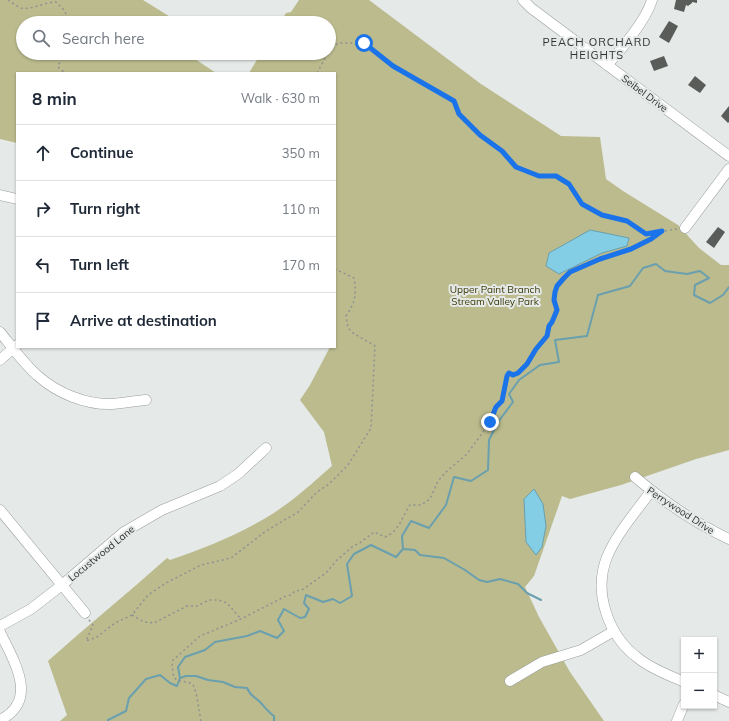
<!DOCTYPE html>
<meta charset="utf-8">
<style>
body{margin:0;font-family:Mulish,sans-serif;background:#f2f2f3;color:#1f2937}
.controls{position:absolute;right:12px;bottom:12px;display:grid;overflow:hidden;border-radius:0px;box-shadow:0 1px 3px #0004}
.controls button{width:36px;height:36px;display:grid;place-items:center;padding:0;border:0;border-bottom:1px solid #e0e1e3;background:#fff;color:#1f2937;font:20px sans-serif}
.stop{position:absolute;width:12px;height:12px;margin:-9px;border:3px solid #1a73e8;border-radius:50%;background:#fff}
.stop.end{background:#1a73e8;border-color:#fff;box-shadow:0 1px 4px #0008}
.list{margin:0;padding:0;list-style:none}
h2{display:flex;justify-content:space-between;align-items:center;height:52px;margin:0;padding:0 16px;font-size:17px}
h2 small{font-size:13px;font-weight:400;color:#747a83}
.list li{display:grid;grid-template-columns:26px 1fr auto;gap:12px;align-items:center;box-sizing:border-box;height:56px;padding:0 16px;border-top:1px solid #e0e1e3}
.list b{display:block;font-size:15px;white-space:nowrap}
.list em{font-size:13px;font-style:normal;color:#747a83}
.icon{flex:none;width:22px;height:22px;fill:none;stroke:currentColor;stroke-width:2;stroke-linecap:round;stroke-linejoin:round}
.map{position:relative;flex:none;width:729px;height:721px;overflow:hidden}
.search{position:absolute;background:#fff;box-shadow:0 1px 3px #0004;left:16px;top:16px;width:320px;height:44px;display:flex;align-items:center;gap:10px;box-sizing:border-box;padding:0 14px;border-radius:22px;color:#747a83;font-size:15px}
.panel{position:absolute;background:#fff;box-shadow:0 1px 3px #0004;left:16px;top:72px;width:320px;height:276px;border-radius:0px}
.map>svg:first-child{display:block}
.green{fill:#bbbb8e}
.water{fill:#83cee4;stroke:#6a9fae}
.lines{fill:none;stroke-linecap:round;stroke-linejoin:round}
.stream{stroke:#6a9fae;stroke-width:2}
.building{fill:#5a5c59}
.minor-casing{stroke:#999d9b;stroke-width:11}
.path{stroke:#8e9290;stroke-width:1.5;stroke-dasharray:2 3;stroke-linecap:butt}
.minor{stroke:#fff;stroke-width:10}
.route{stroke:#1a73e8;stroke-width:5}
.labels{text-anchor:middle;stroke-width:4;stroke-linejoin:round;paint-order:stroke}
.street-label{font-size:10px;fill:#2f3130;stroke:#e5e9e7}
.park-label{font-size:10px;fill:#3a3806;stroke:#e5e9e7}
.neighbourhood-label{font-size:11px;letter-spacing:1px;fill:#2f3130;stroke:#e5e9e7}
</style>
<div class="map">
<svg width="729" height="721" viewBox="0 0 729 721">
<rect width="100%" height="100%" fill="#e5e9e7"/>
<g class="green">
<polygon points="0,0 143,0 180,23 23,23 23,53 186,53 216,73 17,73 17,143 0,139"/>
<path d="M299,0H369L481,84L561,136L600,137L606,179L623,191L678,225L699,248L721,265H729V450L696,459L621,485L570,499L562,496L534,576L525,587L539,617L570,672L604,721H60L67,715L48,661C87,626 128,593 167,558L170,560C211,546 253,529 288,503C303,492 318,478 332,466L324,432L300,400L310,385L330,347H335V73H249L261,53H329V23H280L286,13L291,12Z"/>
</g>
<g class="water">
<polygon points="590,230 629,238 627,246 602,253 559,274 546,266 549,253"/>
<polygon points="534,489 543,504 546,526 542,547 536,555 526,542 524,499"/>
</g>
<g class="lines">
<g class="stream">
<polyline points="403,549 415,550 420,555 444,558 465,570 479,580 487,582 500,579 518,584 527,593 541,600"/>
<path d="M180,678L186,676H196L208,680L223,682L235,687L247,688C251,697 254,696 260,702C265,707 268,712 274,716V721"/>
<polyline points="108,721 108,720 126,711 129,698 146,679 160,675 170,683 177,686 180,678 178,667 185,657 205,650 215,642 247,636 260,631 277,638 284,631 278,620 284,609 300,618 305,617 309,609 304,603 306,595 323,602 333,599 340,603 352,596 347,564 354,554 371,545 396,557 403,549 402,536 411,521 429,528 446,505 454,477 471,481 488,470 489,440 498,422 513,402 509,394 519,380 540,365 559,362 555,340 587,336 598,295 630,286 643,268 656,264 665,271 687,274 700,271 709,278 695,285 694,295 710,303 723,295 729,287"/>
</g>
</g>
<g class="building">
<polygon points="676,0 697,0 697,3 692,2 692,3 688,6 686,5 684,12 674,9"/>
<polygon points="669,21 678,26 669,43 659,37"/>
<polygon points="664,56 668,66 654,71 650,61"/>
<polygon points="695,76 706,85 700,93 688,85"/>
<polygon points="729,106 729,122 728,123 721,116"/>
<polygon points="718,227 725,232 714,248 706,242"/>
</g>
<g class="lines">
<defs>
<g id="minor">
<polyline points="523,0 531,8 729,156"/>
<path d="M607,65C622,49 646,20 652,0"/>
<polyline points="0,195 17,199"/>
<polyline points="685,228 729,169"/>
<path d="M0,332C12,347 24,364 38,376C57,393 86,405 112,404C123,403 135,401 146,400"/>
<polyline points="0,360 17,345"/>
<path d="M635,477C663,501 695,523 729,539"/>
<path d="M651,491C636,512 617,533 607,557C593,592 608,636 638,658C651,669 669,675 684,682"/>
<polyline points="0,510 85,613"/>
<polyline points="0,626 31,609 62,585 124,532 162,510 220,486 238,474 266,448"/>
<path d="M0,632C13,660 40,700 0,720"/>
<polyline points="510,681 542,662 581,650 614,631"/>
<polyline points="714,695 729,702"/>
<polyline points="677,721 684,704"/>
</g>
</defs>
<use href="#minor" class="minor-casing"/>
<g class="path">
<path d="M8,0C12,2 17,7 21,8C33,10 44,2 56,2L65,11L68,23"/>
<polyline points="329,52 338,43 364,43 393,67 454,101 459,114 480,135 502,151 516,167 539,176 556,176 569,184 582,204 602,215 627,221 646,234 677,229"/>
<polyline points="63,53 58,67 65,73"/>
<polyline points="317,73 328,53"/>
<polyline points="132,615 144,622 154,623 187,606 197,606 209,600 219,600 227,603 241,619"/>
<path d="M89,620L93,625L86,641L97,637L115,623L132,615L148,595L166,583L201,565L231,558L266,531L298,512L317,492L329,484L348,465L371,428L375,346L353,333L348,328L346,316C355,303 357,294 354,278L335,269"/>
<path d="M201,721C199,713 197,688 192,684C187,681 181,682 176,680L173,674L172,661L200,636L241,619L286,596L291,595L295,591L302,590L326,573L337,560L352,547L361,542L374,532L385,537C400,531 402,516 410,505H421L430,499L438,481L447,471L467,454L478,439L490,422L496,407L502,401L507,375L509,373L513,375L518,373L527,364L536,349L547,336L549,326L557,310C544,268 603,260 630,249C642,244 652,238 662,231"/>
</g>
<use href="#minor" class="minor"/>
</g>
<g class="lines">
<polyline class="route" points="364,43 393,66 454,101 459,114 480,135 502,151 516,167 539,176 556,176 569,184 582,204 602,215 627,221 646,234 662,231 651,239 631,249 600,259 570,272 564,278 557,286 555,292 554,300 557,310 552,322 549,326 547,336 536,349 527,364 518,373 513,375 509,373 507,376 502,401 496,407 490,422"/>
</g>
<g class="labels">
<g class="street-label">
<text transform="translate(645 93) rotate(37)" y="4">Seibel Drive</text>
<text transform="translate(681 510) rotate(33)" y="4">Perrywood Drive</text>
<text transform="translate(101 553) rotate(-39)" y="4">Locustwood Lane</text>
</g>
<g class="park-label">
<text x="495" y="293">Upper Paint Branch<tspan x="495" dy="12">Stream Valley Park</tspan></text>
</g>
<g class="neighbourhood-label">
<text x="597" y="46">PEACH ORCHARD<tspan x="597" dy="13">HEIGHTS</tspan></text>
</g>
</g>
</svg>
<div class="controls">
<button>+</button>
<button>−</button>
</div>
<div class="stop" style="left:364px;top:43px"></div>
<div class="stop end" style="left:490px;top:422px"></div>
<div class="search"><svg class="icon" aria-label="search" viewBox="0 0 24 24"><circle cx="10" cy="10" r="6"/><path d="M15 15l6 6"/></svg>Search here</div>
<section class="panel">
<h2>8 min<small>Walk · 630 m</small></h2>
<ul class="list">
<li><svg class="icon" aria-label="ahead" viewBox="0 0 24 24"><path d="M12 20V5M6 11l6-6 6 6"/></svg><div><b>Continue</b></div><em>350 m</em></li>
<li><svg class="icon" aria-label="right" viewBox="0 0 24 24"><path d="M7 20v-9h11M14 6l5 5-5 5"/></svg><div><b>Turn right</b></div><em>110 m</em></li>
<li><svg class="icon" aria-label="left" viewBox="0 0 24 24"><path d="M17 20v-9H6M10 6l-5 5 5 5"/></svg><div><b>Turn left</b></div><em>170 m</em></li>
<li><svg class="icon" aria-label="arrive" viewBox="0 0 24 24"><path d="M6 21V4h12l-3 4 3 4H6"/></svg><div><b>Arrive at destination</b></div></li>
</ul>
</section>
</div>
